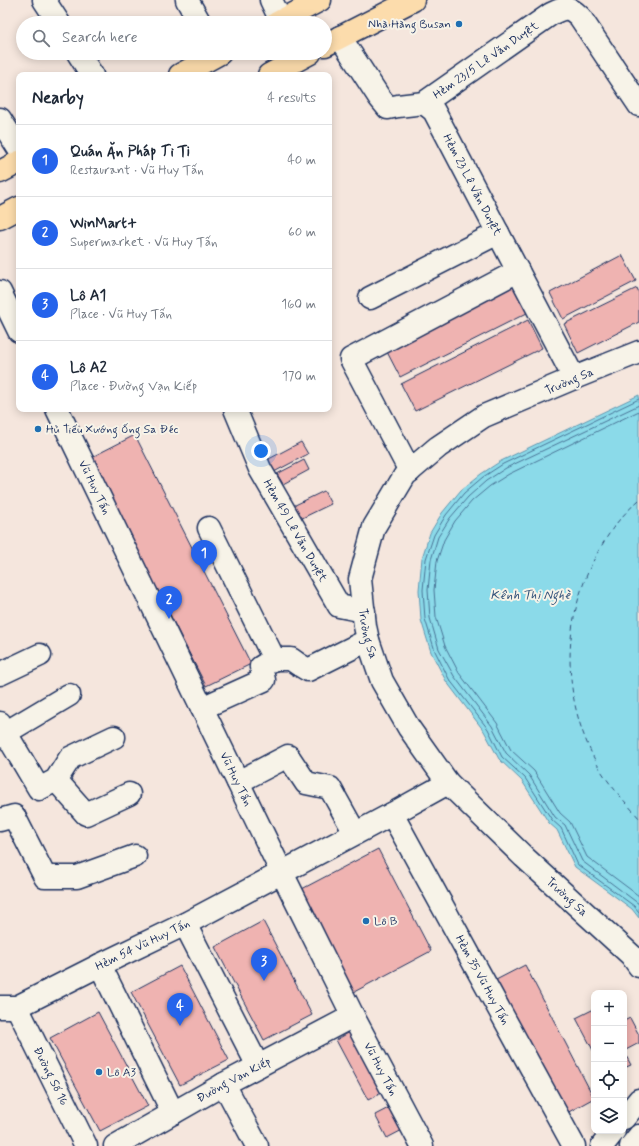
<!DOCTYPE html>
<meta charset="utf-8">
<style>
body{margin:0;font-family:Mynerve,sans-serif;background:#f6f6f7;color:#1f2937}
.controls{position:absolute;right:12px;bottom:12px;display:grid;overflow:hidden;border-radius:8px;box-shadow:0 2px 10px #0003}
.controls button{width:36px;height:36px;display:grid;place-items:center;padding:0;border:0;border-bottom:1px solid #e0e1e3;background:#fff;color:#1f2937;font:20px sans-serif}
.you{position:absolute;left:261px;top:451px;width:14px;height:14px;margin:-10px;border:3px solid #fff;border-radius:50%;background:#1a73e8;box-shadow:0 0 0 6px #1a73e833}
.badge{display:grid;place-items:center;width:26px;height:26px;border-radius:50%;background:#2563eb;color:#fff;font-size:13px;font-weight:700}
.pin{position:absolute;translate:-50% -33px;filter:drop-shadow(0 1px 2px #0008)}
.pin::after{content:'';position:absolute;top:21px;width:14px;height:12px;background:inherit;clip-path:polygon(0 0,100% 0,50% 100%)}
.list{margin:0;padding:0;list-style:none}
h2{display:flex;justify-content:space-between;align-items:center;height:52px;margin:0;padding:0 16px;font-size:17px}
h2 small{font-size:13px;font-weight:400;color:#747a83}
.list li{display:grid;grid-template-columns:26px 1fr auto;gap:12px;align-items:center;box-sizing:border-box;height:72px;padding:0 16px;border-top:1px solid #e0e1e3}
.list b{display:block;font-size:15px;white-space:nowrap}
.list p{margin:0;font-size:13px;white-space:nowrap;color:#747a83}
.list em{font-size:13px;font-style:normal;color:#747a83}
.icon{flex:none;width:22px;height:22px;fill:none;stroke:currentColor;stroke-width:2;stroke-linecap:round;stroke-linejoin:round}
.map{position:relative;flex:none;width:639px;height:1146px;overflow:hidden}
.search{position:absolute;background:#fff;box-shadow:0 2px 10px #0003;left:16px;top:16px;width:316px;height:44px;display:flex;align-items:center;gap:10px;box-sizing:border-box;padding:0 14px;border-radius:22px;color:#747a83;font-size:15px}
.panel{position:absolute;background:#fff;box-shadow:0 2px 10px #0003;left:16px;top:72px;width:316px;height:340px;border-radius:8px}
.map>svg:first-child{display:block}
.water{fill:#8bdae9;stroke:#5e96b1}
.lines{fill:none;stroke-linecap:round;stroke-linejoin:round}
.shore{stroke:#487396;stroke-width:1}
.ferry{stroke:#31517a;stroke-width:1;stroke-dasharray:5 4;stroke-linecap:butt}
.building{fill:#efb3b1;stroke:#1b2f5e}
.minor-casing{stroke:#1b2f5e;stroke-width:25}
.major-casing{stroke:#1b2f5e;stroke-width:25}
.minor{stroke:#f7f3e8;stroke-width:22}
.major{stroke:#fcdcac;stroke-width:22}
.poi-dot{fill:#1f6fb2;stroke:#f7f3e8;stroke-width:1.5}
.labels{text-anchor:middle;stroke-width:4;stroke-linejoin:round;paint-order:stroke}
.poi-label{font-size:12px;fill:#1b2f5e;stroke:#f7f3e8;text-anchor:start}
.street-label{font-size:12px;fill:#1b2f5e;stroke:#f7f3e8}
.water-label{font-size:13px;font-style:italic;fill:#31517a;stroke:#f7f3e8}
</style>
<div class="map">
<svg width="639" height="1146" viewBox="0 0 639 1146">
<rect width="100%" height="100%" fill="#f5e6dd"/>
<filter id="ink" filterUnits="userSpaceOnUse"><feTurbulence type="fractalNoise" baseFrequency=".025" numOctaves="2"/><feDisplacementMap in="SourceGraphic" scale="8" xChannelSelector="R" yChannelSelector="G"/><feConvolveMatrix kernelMatrix="1 2 1 2 8 2 1 2 1" color-interpolation-filters="sRGB"/></filter>
<g filter="url(#ink)">
<polygon class="water" points="639,395 639,918 632,909 575,867 557,830 549,823 522,781 499,759 484,731 446,681 431,652 421,620 419,590 422,558 430,533 442,513 461,490 481,474 501,461"/>
<g class="lines">
<g class="shore">
<polyline points="639,399 503,464 483,477 464,493 446,515 434,535 426,559 423,590 425,619 435,651 449,679 488,729 502,757 525,778 552,820 561,828 578,865 634,906 639,912"/>
<polyline points="639,405 506,468 486,481 468,497 450,518 438,537 431,560 428,590 430,618 439,649 454,676 492,726 506,753 529,775 555,817 565,825 582,861 639,904"/>
<polyline points="639,411 509,474 490,486 472,501 455,521 444,540 437,561 434,590 436,617 445,646 459,673 497,723 511,750 534,771 560,813 570,822 587,857 639,896"/>
</g>
<path class="ferry" d="M639,500C628,510 617,521 609,534C563,602 557,687 595,760C606,782 623,799 639,818"/>
</g>
<g class="building">
<polygon points="622,255 636,281 563,319 550,293"/>
<polygon points="513,286 527,313 400,377 386,350"/>
<polygon points="637,288 639,293 639,322 578,353 564,324"/>
<polygon points="528,320 542,348 415,411 401,384"/>
<polygon points="135,435 251,664 206,686 90,458"/>
<polygon points="301,442 308,454 274,472 267,460"/>
<polygon points="304,460 309,470 283,484 277,474"/>
<polygon points="324,491 331,504 294,522 287,509"/>
<polygon points="378,849 431,951 354,992 300,890"/>
<polygon points="263,921 312,1015 264,1040 215,947"/>
<polygon points="525,965 594,1098 565,1114 496,980"/>
<polygon points="180,966 229,1060 180,1085 131,992"/>
<polygon points="594,1009 594,1052 576,1018"/>
<polygon points="98,1012 148,1106 100,1131 50,1038"/>
<polygon points="630,1018 639,1035 639,1043 624,1051 624,1021"/>
<polygon points="357,1028 389,1089 368,1100 336,1040"/>
<polygon points="624,1052 631,1065 624,1068"/>
<polygon points="396,1104 408,1127 387,1138 375,1115"/>
</g>
<g class="lines">
<defs>
<g id="minor">
<polyline points="44,0 59,23"/>
<polyline points="187,0 200,23"/>
<polyline points="271,0 281,21"/>
<path id="s1" d="M340,37L379,97L388,108L398,106L424,103L434,111L574,378"/>
<polyline points="78,53 92,75"/>
<path id="s2" d="M424,103L551,14C565,7 569,6 580,17L639,105"/>
<polyline points="0,119 19,149"/>
<polyline points="0,292 19,331"/>
<polyline points="370,298 498,233"/>
<path id="s3" d="M639,352L574,378L484,416L438,447L405,475L374,527L360,579L365,626L368,640L382,681L409,728L448,783L524,857L631,955L639,966"/>
<path id="s4" d="M57,409L282,873L353,1016L422,1146"/>
<path id="s5" d="M235,409L260,469L339,606L364,611"/>
<polyline points="410,471 351,359 518,271"/>
<polyline points="274,659 291,659 298,664 308,670 368,640"/>
<polyline points="0,674 40,655"/>
<polyline points="202,708 264,680 261,667 274,659 209,528"/>
<polyline points="0,723 39,789 56,780 70,758 114,737"/>
<polyline points="0,736 69,695"/>
<polyline points="56,780 86,814 129,794"/>
<polyline points="238,782 288,756 306,783 330,788 355,833"/>
<path id="s6" d="M392,814L574,1146"/>
<polyline points="0,820 14,816 45,877 77,877 135,856"/>
<polyline points="185,924 258,1066"/>
<polyline points="100,965 173,1113"/>
<path id="s7" d="M0,1007H17L100,965L185,924L392,814L448,783"/>
<path id="s8" d="M17,1007L86,1146"/>
<polyline points="224,1084 257,1146"/>
<polyline points="624,1118 639,1100"/>
<path id="s9" d="M115,1146L224,1084L353,1016"/>
<polyline points="602,1146 614,1131"/>
<polyline points="631,1146 639,1136"/>
</g>
<g id="major">
<polyline points="277,23 320,0"/>
<polyline points="325,45 413,0"/>
<polyline points="180,75 220,53"/>
<polyline points="269,75 310,53"/>
<polyline points="0,172 19,162"/>
<polyline points="0,218 19,208"/>
</g>
</defs>
<use href="#minor" class="minor-casing"/>
<use href="#major" class="major-casing"/>
<use href="#minor" class="minor"/>
<use href="#major" class="major"/>
</g>
</g>
<g class="poi-dot">
<circle cx="459" cy="24" r="4"/>
<circle cx="38" cy="429" r="4"/>
<circle cx="366" cy="921" r="4"/>
<circle cx="99" cy="1072" r="4"/>
</g>
<g class="labels">
<g class="poi-label">
<text x="451" y="28" text-anchor="end">Nhà Hàng Busan</text>
<text x="46" y="433">Hủ Tiếu Xướng Ống Sa Đéc</text>
<text x="374" y="925">Lô B</text>
<text x="107" y="1076">Lô A3</text>
</g>
<g class="street-label">
<text dy="4" stroke="none"><textPath href="#s2" startOffset="75">Hẻm 23/5 Lê Văn Duyệt</textPath></text>
<text dy="4" stroke="none"><textPath href="#s1" startOffset="218">Hẻm 23 Lê Văn Duyệt</textPath></text>
<text transform="translate(569 381) rotate(-23)" y="4">Trường Sa</text>
<text dy="4" stroke="none"><textPath href="#s4" startOffset="87">Vũ Huy Tấn</textPath></text>
<text dy="4" stroke="none"><textPath href="#s5" startOffset="136">Hẻm 49 Lê Văn Duyệt</textPath></text>
<text dy="4" stroke="none"><textPath href="#s3" startOffset="436">Trường Sa</textPath></text>
<text dy="4" stroke="none"><textPath href="#s4" startOffset="411">Vũ Huy Tấn</textPath></text>
<text dy="4" stroke="none"><textPath href="#s3" startOffset="772">Trường Sa</textPath></text>
<text dy="4" stroke="none"><textPath href="#s7" startOffset="157">Hẻm 54 Vũ Huy Tấn</textPath></text>
<text dy="4" stroke="none"><textPath href="#s6" startOffset="189">Hẻm 35 Vũ Huy Tấn</textPath></text>
<text dy="4" stroke="none"><textPath href="#s4" startOffset="735">Vũ Huy Tấn</textPath></text>
<text dy="4" stroke="none"><textPath href="#s8" startOffset="77">Đường Số 16</textPath></text>
<text dy="4" stroke="none"><textPath href="#s9" startOffset="136">Đường Vạn Kiếp</textPath></text>
</g>
<g class="water-label">
<text x="530" y="599">Kênh Thị Nghè</text>
</g>
</g>
</svg>
<div class="controls">
<button>+</button>
<button>−</button>
<button><svg class="icon" aria-label="locate" viewBox="0 0 24 24"><circle cx="12" cy="12" r="6"/><path d="M12 2v4M12 18v4M2 12h4M18 12h4"/></svg></button>
<button><svg class="icon" aria-label="layers" viewBox="0 0 24 24"><path d="M12 4l9 5-9 5-9-5zM3 14l9 5 9-5"/></svg></button>
</div>
<div class="you"></div>
<div class="pin badge" style="left:204px;top:573px">1</div>
<div class="pin badge" style="left:169px;top:619px">2</div>
<div class="pin badge" style="left:264px;top:981px">3</div>
<div class="pin badge" style="left:180px;top:1026px">4</div>
<div class="search"><svg class="icon" aria-label="search" viewBox="0 0 24 24"><circle cx="10" cy="10" r="6"/><path d="M15 15l6 6"/></svg>Search here</div>
<section class="panel">
<h2>Nearby<small>4 results</small></h2>
<ul class="list">
<li><span class="badge">1</span><div><b>Quán Ăn Pháp Ti Ti</b><p>Restaurant · Vũ Huy Tấn</p></div><em>40 m</em></li>
<li><span class="badge">2</span><div><b>WinMart+</b><p>Supermarket · Vũ Huy Tấn</p></div><em>60 m</em></li>
<li><span class="badge">3</span><div><b>Lô A1</b><p>Place · Vũ Huy Tấn</p></div><em>160 m</em></li>
<li><span class="badge">4</span><div><b>Lô A2</b><p>Place · Đường Vạn Kiếp</p></div><em>170 m</em></li>
</ul>
</section>
</div>
